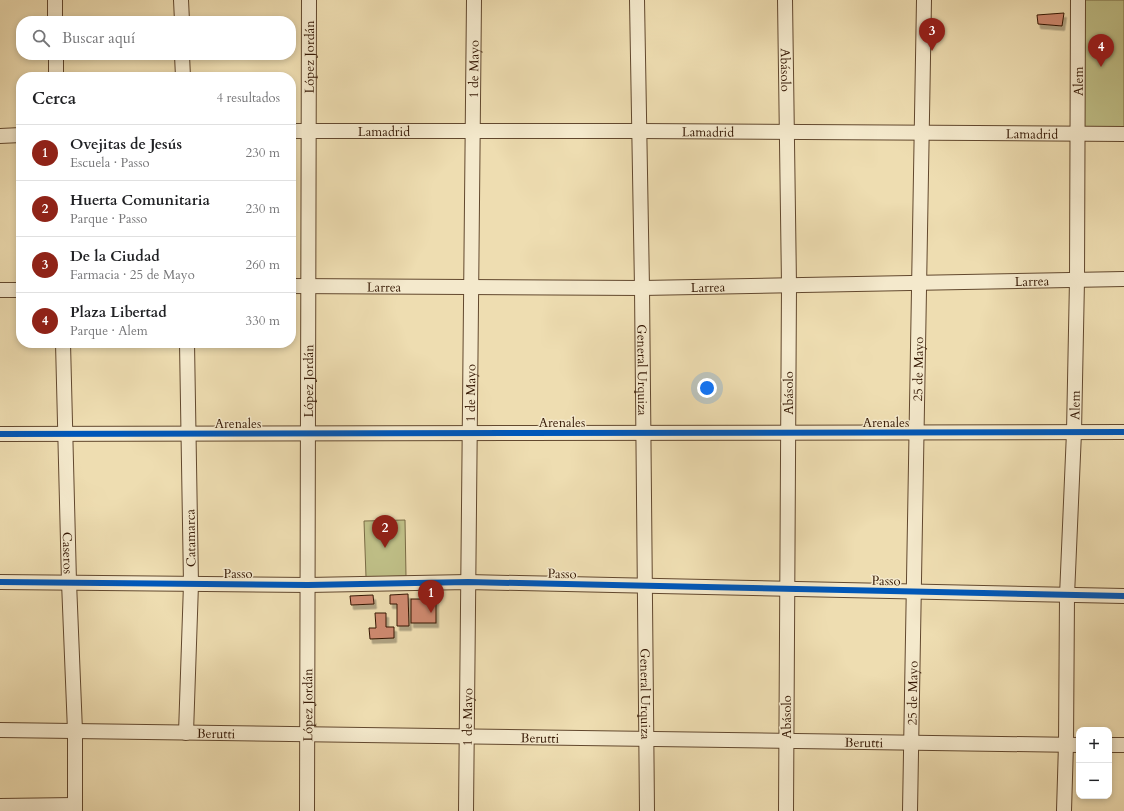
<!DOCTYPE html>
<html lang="es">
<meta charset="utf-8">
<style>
body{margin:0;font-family:Cardo,serif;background:#f2f2f2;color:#202124}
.controls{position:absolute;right:12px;bottom:12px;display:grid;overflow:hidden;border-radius:8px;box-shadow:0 2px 6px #0003}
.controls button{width:36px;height:36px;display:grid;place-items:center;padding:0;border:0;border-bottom:1px solid #e0e0e0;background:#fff;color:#202124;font:20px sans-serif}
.you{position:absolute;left:707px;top:388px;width:14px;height:14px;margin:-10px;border:3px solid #fff;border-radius:50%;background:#1a73e8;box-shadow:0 0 0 6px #1a73e833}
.badge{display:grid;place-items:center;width:26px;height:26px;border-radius:50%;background:#8f2418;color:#fff;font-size:13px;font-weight:700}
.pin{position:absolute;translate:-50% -33px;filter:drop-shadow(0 1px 2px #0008)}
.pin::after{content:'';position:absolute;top:21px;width:14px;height:12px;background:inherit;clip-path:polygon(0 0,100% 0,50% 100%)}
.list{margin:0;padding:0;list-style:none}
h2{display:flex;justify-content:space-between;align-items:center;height:52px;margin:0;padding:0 16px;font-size:17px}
h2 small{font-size:13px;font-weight:400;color:#757577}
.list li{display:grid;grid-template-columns:26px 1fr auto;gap:12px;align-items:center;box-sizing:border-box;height:56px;padding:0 16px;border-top:1px solid #e0e0e0}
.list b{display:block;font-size:15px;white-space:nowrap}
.list p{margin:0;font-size:13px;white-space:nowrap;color:#757577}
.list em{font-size:13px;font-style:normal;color:#757577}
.icon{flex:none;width:22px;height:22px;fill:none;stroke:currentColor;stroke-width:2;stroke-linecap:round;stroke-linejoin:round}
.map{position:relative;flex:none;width:1124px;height:811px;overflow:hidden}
.search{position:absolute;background:#fff;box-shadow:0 2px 6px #0003;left:16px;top:16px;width:280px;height:44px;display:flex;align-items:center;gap:10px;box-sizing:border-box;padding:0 14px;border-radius:16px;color:#757577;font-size:15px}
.panel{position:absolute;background:#fff;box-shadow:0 2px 6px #0003;left:16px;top:72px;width:280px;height:276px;border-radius:16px}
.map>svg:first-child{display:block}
.green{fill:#bfbf87;stroke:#7a6b45}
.building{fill:#cf8a70;stroke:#341703;filter:url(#shadow)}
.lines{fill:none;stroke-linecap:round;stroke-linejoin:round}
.minor-casing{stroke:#62482e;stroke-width:16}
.minor{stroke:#f4e9cc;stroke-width:14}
.cycleway-casing{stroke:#f4e9cc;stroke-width:8}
.cycleway{stroke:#0057b8;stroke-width:6}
.labels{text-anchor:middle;stroke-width:3;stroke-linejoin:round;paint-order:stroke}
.street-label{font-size:13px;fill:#341703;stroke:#f4e9cc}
</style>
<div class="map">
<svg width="1124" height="811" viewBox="0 0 1124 811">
<defs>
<filter id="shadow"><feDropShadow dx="2.5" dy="4.5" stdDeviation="0" flood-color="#0004"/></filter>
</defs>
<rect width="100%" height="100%" fill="#eeddb1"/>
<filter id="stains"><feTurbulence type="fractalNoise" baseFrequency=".005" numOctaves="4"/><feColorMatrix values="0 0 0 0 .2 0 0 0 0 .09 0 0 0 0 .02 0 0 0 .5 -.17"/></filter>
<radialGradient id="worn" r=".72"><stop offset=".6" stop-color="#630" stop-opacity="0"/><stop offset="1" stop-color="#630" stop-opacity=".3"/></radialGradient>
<g class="green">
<rect x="1078" y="0" width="46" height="134"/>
<polygon points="405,520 406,576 366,577 364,521"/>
</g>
<g class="building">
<polygon points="1064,13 1062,26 1038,24 1037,15"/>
<polygon points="408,594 409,626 397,626 397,604 390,604 390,595"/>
<polygon points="373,595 374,604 351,605 350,596"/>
<rect x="411" y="599" width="25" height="24"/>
<polygon points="375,613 386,613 386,627 394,627 394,638 370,639 369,628 376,628"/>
</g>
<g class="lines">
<defs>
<g id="minor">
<polyline points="55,0 55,21"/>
<polyline points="181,0 182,21"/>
<path id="s1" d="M637,0L642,288L647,811"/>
<path id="s2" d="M785,0L789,285L786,811"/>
<polyline points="56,55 56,77"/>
<polyline points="182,55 183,77"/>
<path id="s3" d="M291,131H639L1124,134"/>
<polyline points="0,136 21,135"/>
<path id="s4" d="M291,286L642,288L1124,279"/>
<polyline points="0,290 21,290"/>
<path id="s5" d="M63,343L69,582L75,731V811"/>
<polyline points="0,434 1124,432"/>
<polyline points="0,582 308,585 468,582 1124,596"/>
<path id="s6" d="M0,730L1079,745"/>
<polyline points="186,733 191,584 187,343"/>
<polyline points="1109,745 1124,745"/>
<polyline points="0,806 75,805"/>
<path id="s7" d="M307,811L309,0"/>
<path id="s8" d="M466,811L474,0"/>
<path id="s9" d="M910,811L924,0"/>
<path id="s10" d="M1064,811L1066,744L1067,596L1074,432L1077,280L1078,0"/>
</g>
</defs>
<use href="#minor" class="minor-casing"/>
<use href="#minor" class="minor"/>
<defs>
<g id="cycleway">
<polyline points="0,434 1124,432"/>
<polyline points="0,582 308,585 468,582 1124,596"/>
</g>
</defs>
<use href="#cycleway" class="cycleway-casing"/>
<use href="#cycleway" class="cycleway"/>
</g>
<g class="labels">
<g class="street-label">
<text dy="5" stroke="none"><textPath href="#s7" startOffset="754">López Jordán</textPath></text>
<text dy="5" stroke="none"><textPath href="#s8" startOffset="742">1 de Mayo</textPath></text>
<text dy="5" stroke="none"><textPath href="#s2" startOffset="70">Abásolo</textPath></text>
<text dy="5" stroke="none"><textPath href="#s10" startOffset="730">Alem</textPath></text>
<text dy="5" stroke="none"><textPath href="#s3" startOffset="93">Lamadrid</textPath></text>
<text dy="5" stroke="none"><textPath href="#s3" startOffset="417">Lamadrid</textPath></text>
<text dy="5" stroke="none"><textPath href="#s3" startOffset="741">Lamadrid</textPath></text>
<text dy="5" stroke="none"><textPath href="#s4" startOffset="741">Larrea</textPath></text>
<text dy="5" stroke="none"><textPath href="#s4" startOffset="93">Larrea</textPath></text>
<text dy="5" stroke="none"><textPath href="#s4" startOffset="417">Larrea</textPath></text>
<text dy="5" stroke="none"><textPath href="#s1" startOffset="370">General Urquiza</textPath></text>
<text dy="5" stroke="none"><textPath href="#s9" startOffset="442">25 de Mayo</textPath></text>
<text dy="5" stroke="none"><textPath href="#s7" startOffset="430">López Jordán</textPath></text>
<text dy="5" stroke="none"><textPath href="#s8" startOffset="418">1 de Mayo</textPath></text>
<text transform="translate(788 393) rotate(-90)" y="5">Abásolo</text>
<text dy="5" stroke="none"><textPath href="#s10" startOffset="406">Alem</textPath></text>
<text x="562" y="427">Arenales</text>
<text x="886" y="427">Arenales</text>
<text x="238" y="428">Arenales</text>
<text transform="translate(190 538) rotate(-91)" y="5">Catamarca</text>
<text dy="5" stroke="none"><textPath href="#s5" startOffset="210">Caseros</textPath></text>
<text x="238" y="578">Passo</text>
<text transform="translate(562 573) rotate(1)" y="5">Passo</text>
<text transform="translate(886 580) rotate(1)" y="5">Passo</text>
<text dy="5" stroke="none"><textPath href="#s1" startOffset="694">General Urquiza</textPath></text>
<text dy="5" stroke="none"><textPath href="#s9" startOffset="118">25 de Mayo</textPath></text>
<text dy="5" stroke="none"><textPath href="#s7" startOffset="106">López Jordán</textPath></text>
<text dy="5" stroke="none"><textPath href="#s8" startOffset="94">1 de Mayo</textPath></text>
<text transform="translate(786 717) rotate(-90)" y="5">Abásolo</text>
<text dy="5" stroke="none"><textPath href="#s6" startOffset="216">Berutti</textPath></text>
<text dy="5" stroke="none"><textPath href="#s6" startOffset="540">Berutti</textPath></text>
<text dy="5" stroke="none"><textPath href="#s6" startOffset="864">Berutti</textPath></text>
</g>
</g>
<rect width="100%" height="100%" filter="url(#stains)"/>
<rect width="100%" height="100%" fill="url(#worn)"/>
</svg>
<div class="controls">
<button>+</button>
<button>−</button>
</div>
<div class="you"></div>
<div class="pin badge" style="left:431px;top:613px">1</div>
<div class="pin badge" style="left:385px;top:548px">2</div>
<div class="pin badge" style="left:932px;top:51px">3</div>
<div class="pin badge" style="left:1101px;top:67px">4</div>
<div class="search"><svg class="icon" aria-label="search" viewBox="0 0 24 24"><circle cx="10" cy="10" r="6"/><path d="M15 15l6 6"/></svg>Buscar aquí</div>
<section class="panel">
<h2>Cerca<small>4 resultados</small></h2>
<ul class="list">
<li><span class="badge">1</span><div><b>Ovejitas de Jesús</b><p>Escuela · Passo</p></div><em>230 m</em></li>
<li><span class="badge">2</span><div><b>Huerta Comunitaria</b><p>Parque · Passo</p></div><em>230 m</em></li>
<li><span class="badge">3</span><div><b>De la Ciudad</b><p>Farmacia · 25 de Mayo</p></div><em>260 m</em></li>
<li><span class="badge">4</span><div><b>Plaza Libertad</b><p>Parque · Alem</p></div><em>330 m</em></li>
</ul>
</section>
</div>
